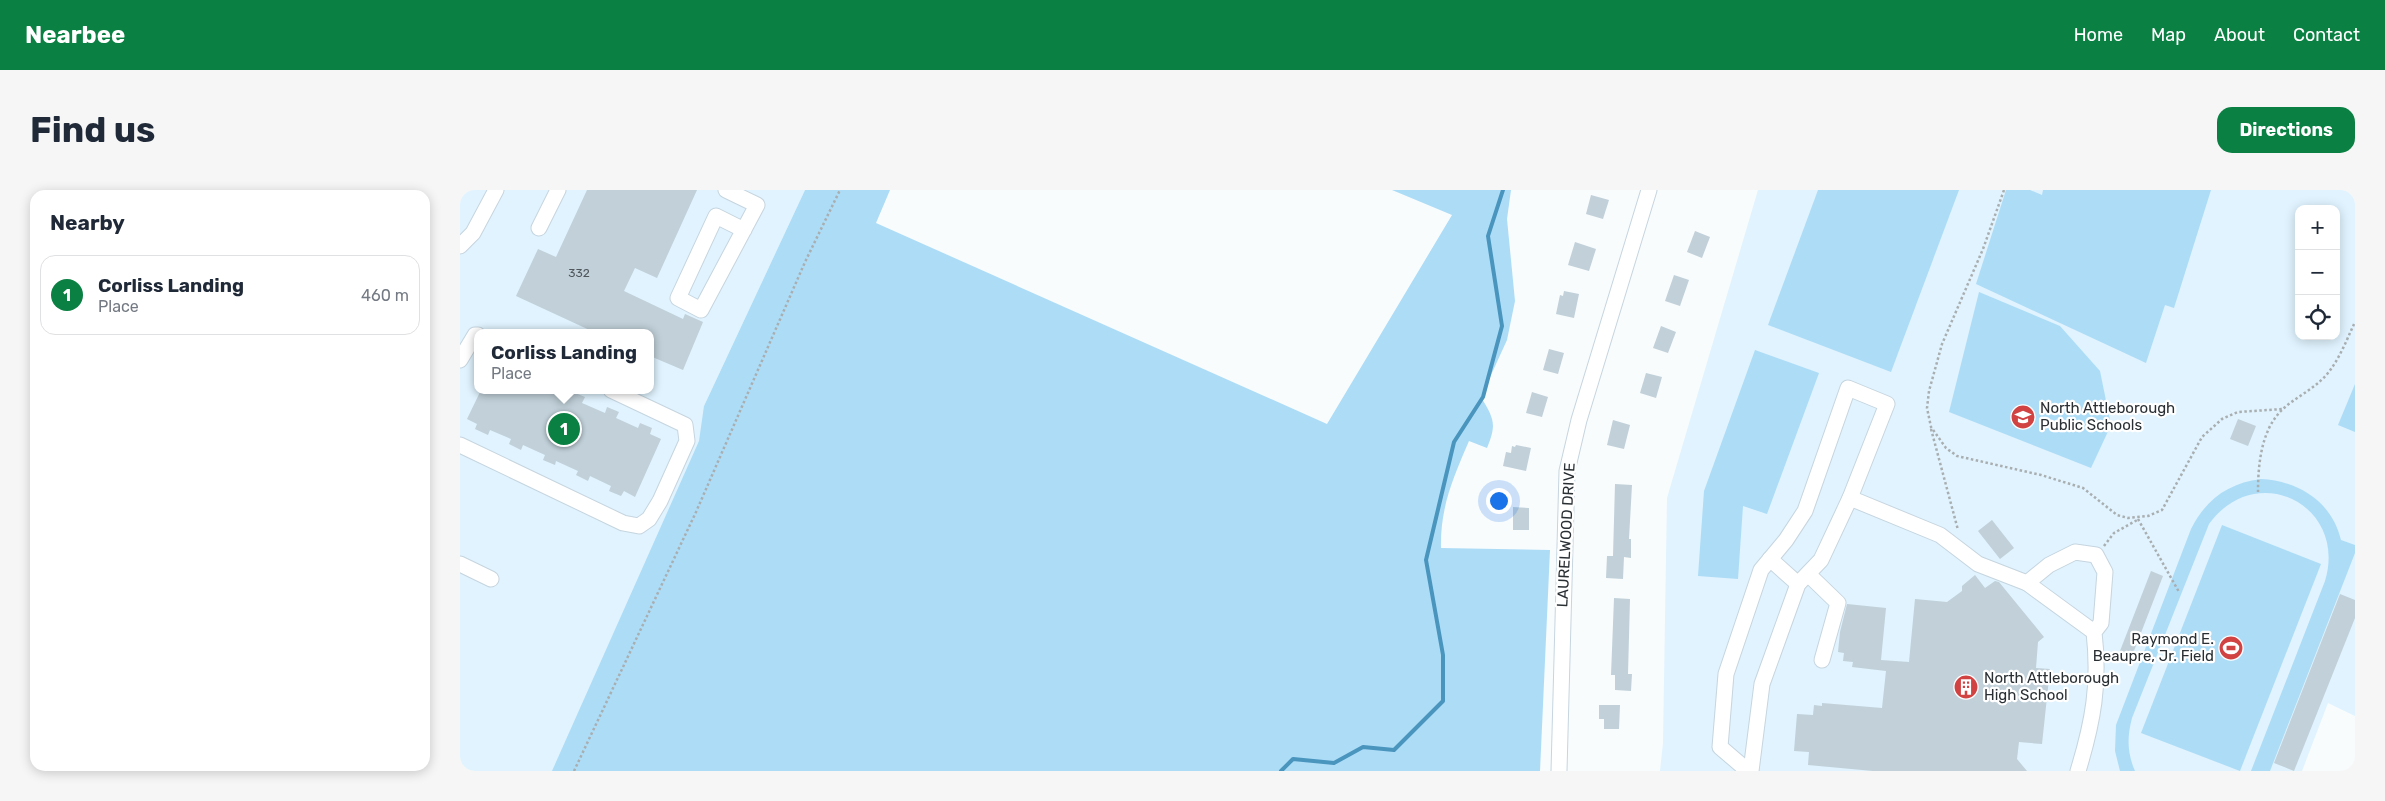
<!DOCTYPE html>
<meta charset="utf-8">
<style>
body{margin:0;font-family:Rubik,sans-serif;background:#f6f6f7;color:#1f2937}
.controls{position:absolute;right:15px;top:15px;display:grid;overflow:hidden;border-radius:10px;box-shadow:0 2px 12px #0003}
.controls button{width:45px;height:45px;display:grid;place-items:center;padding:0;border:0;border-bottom:1px solid #e0e1e3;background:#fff;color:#1f2937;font:25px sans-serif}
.you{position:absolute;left:1038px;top:310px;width:18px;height:18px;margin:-12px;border:4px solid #fff;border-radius:50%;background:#1a73e8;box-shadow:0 0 0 8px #1a73e833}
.badge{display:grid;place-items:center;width:32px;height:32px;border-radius:50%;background:#0b8043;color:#fff;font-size:16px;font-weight:700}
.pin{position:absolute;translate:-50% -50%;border:2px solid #fff;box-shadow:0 1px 5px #0006}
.popup{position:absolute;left:14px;top:139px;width:180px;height:65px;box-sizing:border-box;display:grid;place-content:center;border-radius:10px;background:#fff;filter:drop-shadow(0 1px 4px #0005);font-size:16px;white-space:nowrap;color:#747a83}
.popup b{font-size:19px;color:#1f2937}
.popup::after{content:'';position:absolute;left:50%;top:100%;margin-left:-10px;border:10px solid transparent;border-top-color:#fff}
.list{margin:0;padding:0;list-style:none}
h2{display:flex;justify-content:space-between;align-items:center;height:65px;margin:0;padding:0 20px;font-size:21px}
h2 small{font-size:16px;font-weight:400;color:#747a83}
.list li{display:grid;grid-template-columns:32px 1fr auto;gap:15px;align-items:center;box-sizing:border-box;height:80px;margin:0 10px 10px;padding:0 10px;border:1px solid #e0e1e3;border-radius:15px}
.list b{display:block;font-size:19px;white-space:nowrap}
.list p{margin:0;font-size:16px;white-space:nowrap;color:#747a83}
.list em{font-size:16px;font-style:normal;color:#747a83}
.icon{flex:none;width:28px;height:28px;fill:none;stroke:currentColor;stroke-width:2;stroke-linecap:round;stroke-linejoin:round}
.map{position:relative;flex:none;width:1895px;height:581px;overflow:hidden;border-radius:15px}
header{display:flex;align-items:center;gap:30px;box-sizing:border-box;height:70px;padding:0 25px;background:#0b8043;color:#fff}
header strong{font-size:24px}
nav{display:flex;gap:28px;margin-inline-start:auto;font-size:18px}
.intro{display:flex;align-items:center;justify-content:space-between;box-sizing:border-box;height:120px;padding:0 30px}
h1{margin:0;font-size:35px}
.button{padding:12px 22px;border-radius:15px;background:#0b8043;color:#fff;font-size:18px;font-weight:700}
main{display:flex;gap:30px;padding:0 30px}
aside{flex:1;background:#fff;border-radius:15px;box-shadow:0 2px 12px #0003}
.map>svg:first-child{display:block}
.built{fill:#e0f3fe;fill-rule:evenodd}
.green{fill:#addcf7}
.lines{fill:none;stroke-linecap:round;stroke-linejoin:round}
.stream{stroke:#4995be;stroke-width:4}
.building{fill:#c1d0d9}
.minor-casing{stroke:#c6d5df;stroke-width:17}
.path{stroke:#a9aeb0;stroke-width:2.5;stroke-dasharray:2.5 2.5;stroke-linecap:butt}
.minor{stroke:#fff;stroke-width:15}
.labels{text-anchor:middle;stroke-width:4.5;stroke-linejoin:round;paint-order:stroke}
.number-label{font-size:12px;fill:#4f575c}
.poi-label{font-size:15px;fill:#292f33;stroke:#fff;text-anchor:start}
.street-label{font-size:15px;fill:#292f33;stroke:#fff}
</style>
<header>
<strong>Nearbee</strong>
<nav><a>Home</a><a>Map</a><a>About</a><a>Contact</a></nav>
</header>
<div class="intro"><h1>Find us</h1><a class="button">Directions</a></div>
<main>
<aside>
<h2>Nearby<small></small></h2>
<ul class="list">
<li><span class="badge">1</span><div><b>Corliss Landing</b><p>Place</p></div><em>460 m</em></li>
</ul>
</aside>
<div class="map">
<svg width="1895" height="581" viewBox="0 0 1895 581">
<rect width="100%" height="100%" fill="#f8fcfd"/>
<g class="built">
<path d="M0,0H345L244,216L261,226L99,581H0ZM18,143H190V200H18Z"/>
<path d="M1298,0H1895V526L1868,513L1842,581H1200L1203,553L1207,308ZM1839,19H1876V146H1839Z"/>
</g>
<g class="green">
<path d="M345,0H430L416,33L867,234L992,25L932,0H1051L1047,29L1055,111L1047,150L1021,207C1034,229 1037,234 1027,258L1009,251C993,288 980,318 981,358L1090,360L1080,581H92L239,251L244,216Z"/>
<polygon points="1358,0 1499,0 1431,182 1308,135"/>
<polygon points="1546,0 1570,0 1582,5 1583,0 1751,0 1714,118 1705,115 1686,173 1516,94"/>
<polygon points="1519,102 1600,136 1640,181 1651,235 1631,278 1489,222"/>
<polygon points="1295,160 1359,183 1307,324 1283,316 1278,389 1238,386 1244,301"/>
<polygon points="1895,194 1895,242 1878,235"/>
<path d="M1801,289C1839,291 1872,312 1881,350L1895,355V363L1810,581H1791L1865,391C1888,315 1796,269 1749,334L1672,528C1667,547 1667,563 1675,581H1660L1655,561L1656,535L1731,339C1746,309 1769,293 1801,289Z"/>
<polygon points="1762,335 1861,374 1780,581 1681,543"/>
</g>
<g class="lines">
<polyline class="stream" points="821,581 833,569 874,573 903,557 934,560 983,511 983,465 966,370 994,252 1023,207 1042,136 1028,46 1043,0"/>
</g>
<g class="building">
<polygon points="127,0 237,0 197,88 175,78 164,101 223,129 225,124 243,132 223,180 190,166 190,143 136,143 56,106 78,59 96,67"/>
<polygon points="1131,5 1149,10 1143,29 1126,24"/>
<polygon points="1235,41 1250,47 1242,68 1227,62"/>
<polygon points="1115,52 1136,59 1129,81 1108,75"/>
<polygon points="1214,85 1229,90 1220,116 1205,111"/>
<polygon points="1104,101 1119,104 1114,128 1096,124 1100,105 1103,106"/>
<polygon points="1201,136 1216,142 1208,163 1193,158"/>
<polygon points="1089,159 1104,163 1098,184 1083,180"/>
<polygon points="1186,183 1202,187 1196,208 1180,203"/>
<polygon points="21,200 95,200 111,207 113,202 125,207 122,213 145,223 147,217 159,222 156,228 178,238 180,233 192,238 190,244 201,249 175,307 164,301 161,306 149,301 151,296 130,286 128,291 116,285 118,281 96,271 95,275 83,270 85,265 63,255 61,260 49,254 51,249 30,240 28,245 15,239 17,234 7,229"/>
<polygon points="1072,202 1088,207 1082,227 1066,223"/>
<polygon points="1778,229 1796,236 1788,256 1770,249"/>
<polygon points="1153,230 1170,235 1164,259 1147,255"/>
<polygon points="1056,255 1071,258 1066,281 1043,276 1046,262 1051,263 1052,256 1055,257"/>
<polygon points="1155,294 1172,295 1169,349 1171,349 1171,368 1164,367 1163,389 1146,388 1147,366 1153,366"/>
<polygon points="1053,317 1069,318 1069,340 1053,340"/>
<polygon points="1532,330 1554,358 1540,369 1518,341"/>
<polygon points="1691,381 1703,386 1672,466 1660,461"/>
<polygon points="1515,385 1525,398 1535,391 1539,392 1584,447 1578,452 1576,478 1590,479 1582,554 1559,552 1557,569 1567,581 1413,581 1348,575 1349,562 1334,561 1337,524 1353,525 1354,515 1362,516 1362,513 1422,518 1426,481 1392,477 1393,472 1383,471 1384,463 1378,462 1380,442 1387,414 1426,418 1421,470 1449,472 1455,409 1487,412 1502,401 1502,396"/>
<polygon points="1880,404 1895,410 1895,428 1834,581 1814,573"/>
<polygon points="1154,408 1170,409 1168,484 1172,484 1171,501 1155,500 1155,485 1151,485"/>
<polygon points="1139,515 1160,515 1159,539 1144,539 1144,529 1139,529"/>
</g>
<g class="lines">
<defs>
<g id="minor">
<polyline points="266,0 297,15 241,120 218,108 256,26 284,40"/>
<polyline points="79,38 98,0"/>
<polyline points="0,56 13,43 36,0"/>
<polyline points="0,170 15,145 18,145"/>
<polyline points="0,255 163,333 179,336 189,329 200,311 227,251 225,235 151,200"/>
<polyline points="1390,308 1480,345 1518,374 1567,393"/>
<polyline points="1310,369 1338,394"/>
<polyline points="0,374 31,389"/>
<polyline points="1349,385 1378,413 1362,470"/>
<polyline points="1099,581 1107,281 1119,230 1189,0"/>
<polyline points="1288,581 1260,557 1266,484 1301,380 1326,350 1345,321 1388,198 1427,214 1390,308 1361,370 1338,394 1302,494 1291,581"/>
<path d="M1618,581C1633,532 1640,494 1634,442L1641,433L1645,382L1636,365L1615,362L1589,375L1567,393L1634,442"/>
</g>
</defs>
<use href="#minor" class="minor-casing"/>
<g class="path">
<polyline points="1544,0 1523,59 1482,154 1469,201 1467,218 1471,237 1486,258 1497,266 1581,285 1623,298 1657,325 1668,328 1688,326 1702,320 1742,247 1762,229 1778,222 1823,219"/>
<polyline points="1471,239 1498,340"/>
<path d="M1798,302C1798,275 1801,239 1823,219C1837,206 1855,199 1868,183C1880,168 1887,149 1895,132"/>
<polyline points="1678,329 1719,402"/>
<polyline points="1644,356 1654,343 1679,329"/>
<polyline points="114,581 236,322 345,72 380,0"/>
</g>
<use href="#minor" class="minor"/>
</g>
<defs>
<symbol id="school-disc" viewBox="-11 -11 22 22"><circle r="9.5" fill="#d14242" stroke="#fff"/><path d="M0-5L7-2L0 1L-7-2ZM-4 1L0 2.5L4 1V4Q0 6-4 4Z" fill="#fff"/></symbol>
<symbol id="stadium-disc" viewBox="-11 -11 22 22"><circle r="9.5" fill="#d14242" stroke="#fff"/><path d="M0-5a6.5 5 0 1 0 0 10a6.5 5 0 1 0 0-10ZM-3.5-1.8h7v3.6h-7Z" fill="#fff"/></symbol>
<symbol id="building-disc" viewBox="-11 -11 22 22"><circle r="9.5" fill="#d14242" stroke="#fff"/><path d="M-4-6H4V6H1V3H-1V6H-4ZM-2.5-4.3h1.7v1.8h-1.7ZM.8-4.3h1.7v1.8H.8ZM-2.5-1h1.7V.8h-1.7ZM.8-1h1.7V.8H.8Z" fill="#fff"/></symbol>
</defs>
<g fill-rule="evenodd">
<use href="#school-disc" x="1549" y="213" width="28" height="28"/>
<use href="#stadium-disc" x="1757" y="444" width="28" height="28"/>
<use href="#building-disc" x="1492" y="483" width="28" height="28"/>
</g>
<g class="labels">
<g class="number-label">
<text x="119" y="87">332</text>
</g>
<g class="poi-label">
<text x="1580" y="223">North Attleborough<tspan x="1580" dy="17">Public Schools</tspan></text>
<text x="1754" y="454" text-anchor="end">Raymond E.<tspan x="1754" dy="17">Beaupre, Jr. Field</tspan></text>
<text x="1524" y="493">North Attleborough<tspan x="1524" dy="17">High School</tspan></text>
</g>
<g class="street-label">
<text transform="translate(1106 345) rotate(-87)" y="5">LAURELWOOD DRIVE</text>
</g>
</g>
</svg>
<div class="controls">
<button>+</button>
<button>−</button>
<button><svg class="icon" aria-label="locate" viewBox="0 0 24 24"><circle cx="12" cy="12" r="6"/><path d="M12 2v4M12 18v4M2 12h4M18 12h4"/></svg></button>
</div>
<div class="you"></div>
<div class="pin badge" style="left:104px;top:239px">1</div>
<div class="popup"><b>Corliss Landing</b>Place</div>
</div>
</main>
